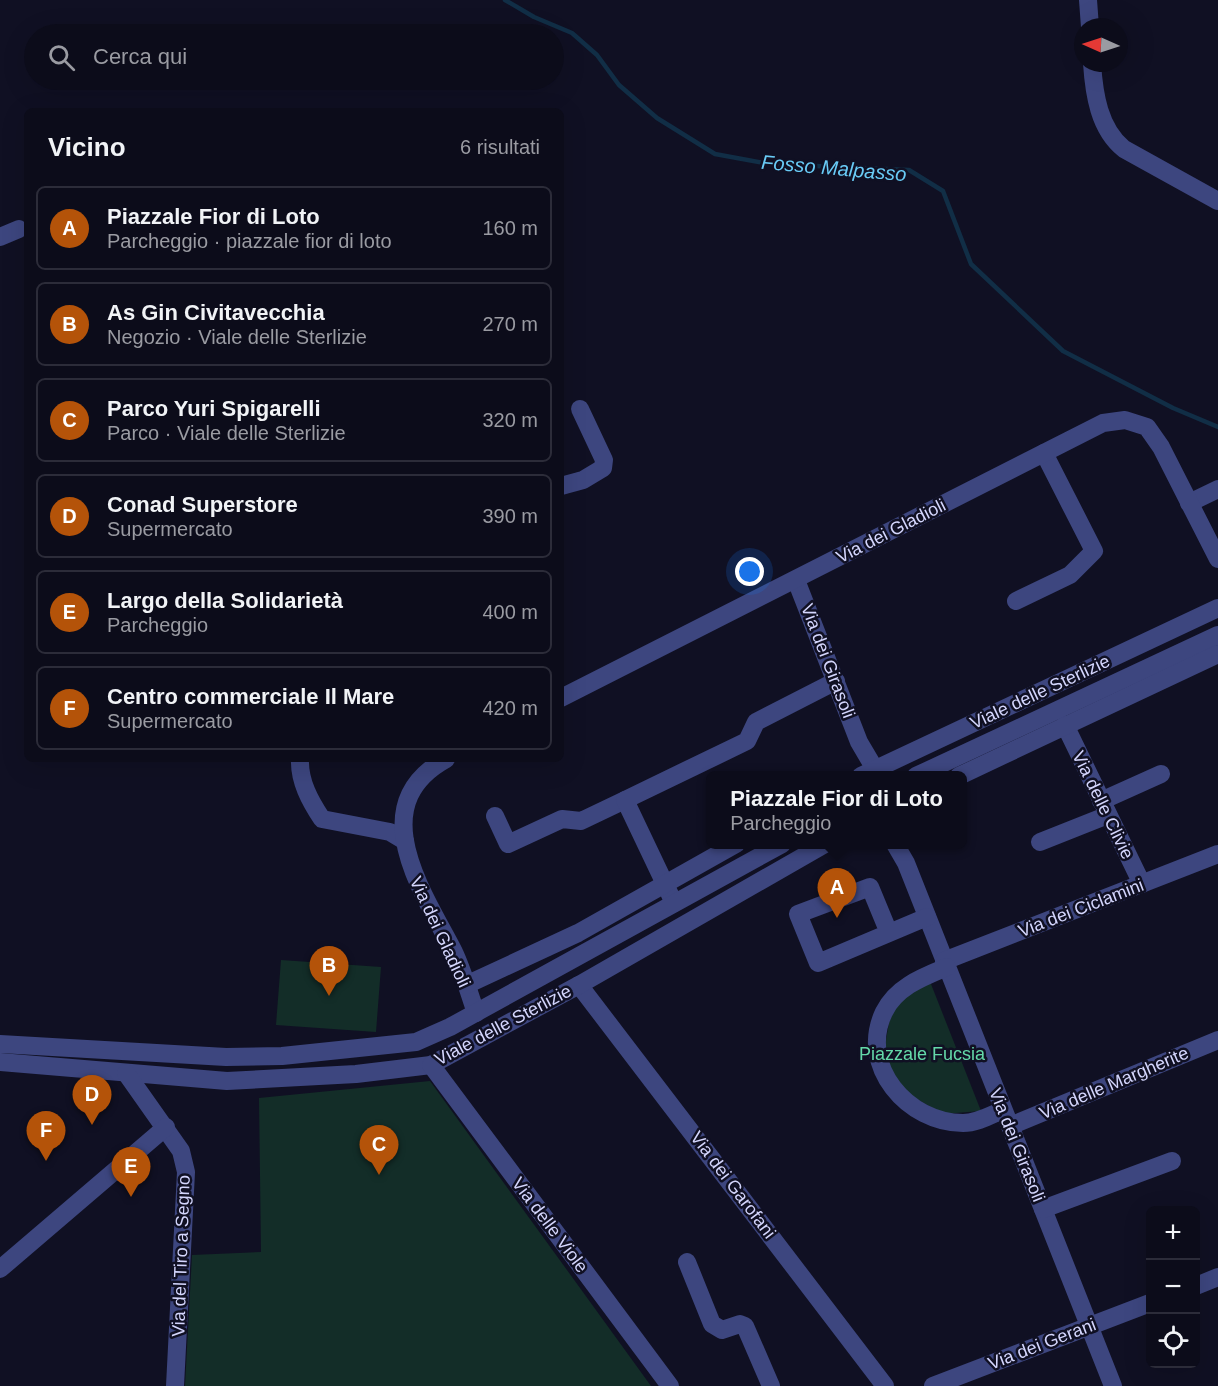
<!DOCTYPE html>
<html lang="it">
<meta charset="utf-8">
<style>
body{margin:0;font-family:Helvetica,sans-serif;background:#151523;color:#f1f3f6}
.controls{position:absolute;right:18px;bottom:18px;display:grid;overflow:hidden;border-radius:9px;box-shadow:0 6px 24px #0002}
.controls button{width:54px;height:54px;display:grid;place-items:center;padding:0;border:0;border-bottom:2px solid #2c2c39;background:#0c0c1a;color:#f1f3f6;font:30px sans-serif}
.compass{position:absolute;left:1074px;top:18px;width:54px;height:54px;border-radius:50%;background:#0c0c1a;box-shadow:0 6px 24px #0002;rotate:273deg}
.you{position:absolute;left:750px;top:572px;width:21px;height:21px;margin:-15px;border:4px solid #fff;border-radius:50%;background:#1a73e8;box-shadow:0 0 0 9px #1a73e833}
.badge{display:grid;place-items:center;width:39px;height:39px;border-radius:50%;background:#b45309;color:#fff;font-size:20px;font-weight:700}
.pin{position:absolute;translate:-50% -50px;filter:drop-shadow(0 2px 3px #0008)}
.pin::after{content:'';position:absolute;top:32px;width:21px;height:18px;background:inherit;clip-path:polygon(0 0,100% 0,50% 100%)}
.popup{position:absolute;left:706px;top:771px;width:261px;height:78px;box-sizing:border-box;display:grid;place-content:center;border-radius:9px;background:#0c0c1a;filter:drop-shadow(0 2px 4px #0005);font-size:20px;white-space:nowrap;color:#9a9ba2}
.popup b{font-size:22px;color:#f1f3f6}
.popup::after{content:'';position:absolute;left:50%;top:100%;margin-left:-12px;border:12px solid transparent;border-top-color:#0c0c1a}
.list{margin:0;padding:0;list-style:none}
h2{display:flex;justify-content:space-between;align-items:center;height:78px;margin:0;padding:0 24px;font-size:26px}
h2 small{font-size:20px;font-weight:400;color:#9a9ba2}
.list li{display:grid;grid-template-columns:39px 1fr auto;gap:18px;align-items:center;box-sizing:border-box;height:84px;margin:0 12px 12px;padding:0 12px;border:2px solid #2c2c39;border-radius:9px}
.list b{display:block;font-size:22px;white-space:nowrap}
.list p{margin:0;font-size:20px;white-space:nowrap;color:#9a9ba2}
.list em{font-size:20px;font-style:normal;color:#9a9ba2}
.icon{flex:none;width:33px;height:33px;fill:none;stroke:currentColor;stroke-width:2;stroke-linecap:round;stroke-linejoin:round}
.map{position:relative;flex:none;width:1218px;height:1386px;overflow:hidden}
.search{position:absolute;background:#0c0c1a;box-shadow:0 6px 24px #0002;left:24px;top:24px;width:540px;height:66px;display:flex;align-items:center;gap:15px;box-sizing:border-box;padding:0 21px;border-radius:33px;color:#9a9ba2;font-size:22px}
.panel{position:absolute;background:#0c0c1a;box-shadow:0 6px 24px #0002;left:24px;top:108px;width:540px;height:654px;border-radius:9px}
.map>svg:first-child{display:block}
.green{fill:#132d28}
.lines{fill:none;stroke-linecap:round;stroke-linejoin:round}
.stream{stroke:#112e46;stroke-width:4.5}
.minor{stroke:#3d467f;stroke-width:18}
.labels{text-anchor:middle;stroke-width:5;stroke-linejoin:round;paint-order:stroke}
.street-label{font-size:18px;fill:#d4d6fd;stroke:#101023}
.park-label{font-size:18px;fill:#64d9a9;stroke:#101023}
.water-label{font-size:20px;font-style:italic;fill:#69cbf6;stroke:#101023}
</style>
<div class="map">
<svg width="1218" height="1386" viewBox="0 0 1218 1386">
<rect width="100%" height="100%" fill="#101023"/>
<g class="green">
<polygon points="281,960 381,967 376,1032 276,1025"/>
<polygon points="929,979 981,1111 943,1114 901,1090 888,1064 885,1046 889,1023 894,1009 906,994"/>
<polygon points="430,1081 651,1386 185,1386 192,1255 261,1252 259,1098"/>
</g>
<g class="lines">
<polyline class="stream" points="505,0 534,17 572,33 597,55 619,85 657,118 715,154 769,164 909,170 943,191 971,264 1063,351 1173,408 1218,427"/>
<g class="minor">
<polyline points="1088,0 1090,27"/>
<path d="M1092,63C1094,94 1099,129 1124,149L1218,201"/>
<polyline points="0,237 19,229"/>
<polyline points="561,486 583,480 603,468 604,460 580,409"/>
<polyline points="1189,503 1218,489"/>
<polyline points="796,580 859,742 879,776"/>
<polyline points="1016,601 1070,575 1094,551 1044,453"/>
<polyline points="561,698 1103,423 1125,420 1147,427 1161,447 1218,559"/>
<polyline points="1065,725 1142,884"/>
<path d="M300,759C299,781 310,801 322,819L390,832L405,841"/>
<path d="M446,759C361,806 425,895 454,952C463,971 469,993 476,1013"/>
<polyline points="861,776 1218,608"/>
<polyline points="916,776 1218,635"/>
<polyline points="959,776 1218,654"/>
<polyline points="1101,801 1161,774"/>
<polyline points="495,816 508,844 562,819 581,821 625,800"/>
<polyline points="1040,842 1108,815"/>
<polyline points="895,844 906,863 1113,1386"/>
<polyline points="674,903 625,800 747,741 756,722 836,681"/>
<polyline points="889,933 870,887 798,914 818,963 927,917"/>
<polyline points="944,961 1218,854"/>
<path d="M947,967C923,977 896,987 884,1012C858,1066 908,1123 963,1123C977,1123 991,1115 1003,1110"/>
<polyline points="466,985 578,933 736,844"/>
<polyline points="579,985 885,1386"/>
<polyline points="0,1044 226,1057 282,1056 416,1042 450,1027 782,844"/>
<polyline points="0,1062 227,1081 356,1074 431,1065 579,985 825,844"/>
<polyline points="431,1065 670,1386"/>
<polyline points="126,1073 181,1151 186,1172 175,1386"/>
<polyline points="1010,1126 1218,1040"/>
<polyline points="1043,1209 1172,1161"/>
<polyline points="687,1262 712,1324 722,1330 740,1324 745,1326 771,1386"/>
<polyline points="0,1269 166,1127"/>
<polyline points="1196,1286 1218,1277"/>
<polyline points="933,1386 1150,1303"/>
</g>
</g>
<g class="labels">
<g class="street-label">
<text transform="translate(891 531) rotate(-27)" y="6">Via dei Gladioli</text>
<text transform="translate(828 661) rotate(69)" y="6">Via dei Girasoli</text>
<text transform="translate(1040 692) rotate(-25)" y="6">Viale delle Sterlizie</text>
<text transform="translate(1103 805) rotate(64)" y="6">Via delle Clivie</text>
<text transform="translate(1081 908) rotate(-21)" y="6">Via dei Ciclamini</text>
<text transform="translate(440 932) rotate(65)" y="6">Via dei Gladioli</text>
<text transform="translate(503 1025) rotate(-28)" y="6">Viale delle Sterlizie</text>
<text transform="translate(1114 1083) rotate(-23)" y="6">Via delle Margherite</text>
<text transform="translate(1017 1145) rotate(68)" y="6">Via dei Girasoli</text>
<text transform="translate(733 1185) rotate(53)" y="6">Via dei Garofani</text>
<text transform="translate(550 1225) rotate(53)" y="6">Via delle Viole</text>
<text transform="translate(181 1256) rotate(-88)" y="6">Via del Tiro a Segno</text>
<text transform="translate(1042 1344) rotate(-21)" y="6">Via dei Gerani</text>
</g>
<g class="park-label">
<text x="922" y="1060">Piazzale Fucsia</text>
</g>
<g class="water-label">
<text transform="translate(834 168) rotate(5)" y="7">Fosso Malpasso</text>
</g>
</g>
</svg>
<div class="controls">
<button>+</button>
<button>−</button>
<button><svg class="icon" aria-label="locate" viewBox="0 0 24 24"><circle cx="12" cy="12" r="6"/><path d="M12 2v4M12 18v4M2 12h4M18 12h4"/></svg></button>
</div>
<svg class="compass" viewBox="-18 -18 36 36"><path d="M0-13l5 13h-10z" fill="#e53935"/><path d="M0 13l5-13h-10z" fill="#9a9ba2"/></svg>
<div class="you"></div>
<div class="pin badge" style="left:837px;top:918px">A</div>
<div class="popup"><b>Piazzale Fior di Loto</b>Parcheggio</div>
<div class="pin badge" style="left:329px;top:996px">B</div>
<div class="pin badge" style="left:379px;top:1175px">C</div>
<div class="pin badge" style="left:92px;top:1125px">D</div>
<div class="pin badge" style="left:131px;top:1197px">E</div>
<div class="pin badge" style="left:46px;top:1161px">F</div>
<div class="search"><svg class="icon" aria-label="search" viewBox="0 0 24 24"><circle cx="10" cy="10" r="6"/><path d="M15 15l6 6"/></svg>Cerca qui</div>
<section class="panel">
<h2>Vicino<small>6 risultati</small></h2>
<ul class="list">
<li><span class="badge">A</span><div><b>Piazzale Fior di Loto</b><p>Parcheggio · piazzale fior di loto</p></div><em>160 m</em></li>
<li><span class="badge">B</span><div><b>As Gin Civitavecchia</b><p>Negozio · Viale delle Sterlizie</p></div><em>270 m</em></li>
<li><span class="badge">C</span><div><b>Parco Yuri Spigarelli</b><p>Parco · Viale delle Sterlizie</p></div><em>320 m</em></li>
<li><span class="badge">D</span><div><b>Conad Superstore</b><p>Supermercato</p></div><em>390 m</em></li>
<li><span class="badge">E</span><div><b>Largo della Solidarietà</b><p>Parcheggio</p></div><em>400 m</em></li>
<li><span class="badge">F</span><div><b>Centro commerciale Il Mare</b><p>Supermercato</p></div><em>420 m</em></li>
</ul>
</section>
</div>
